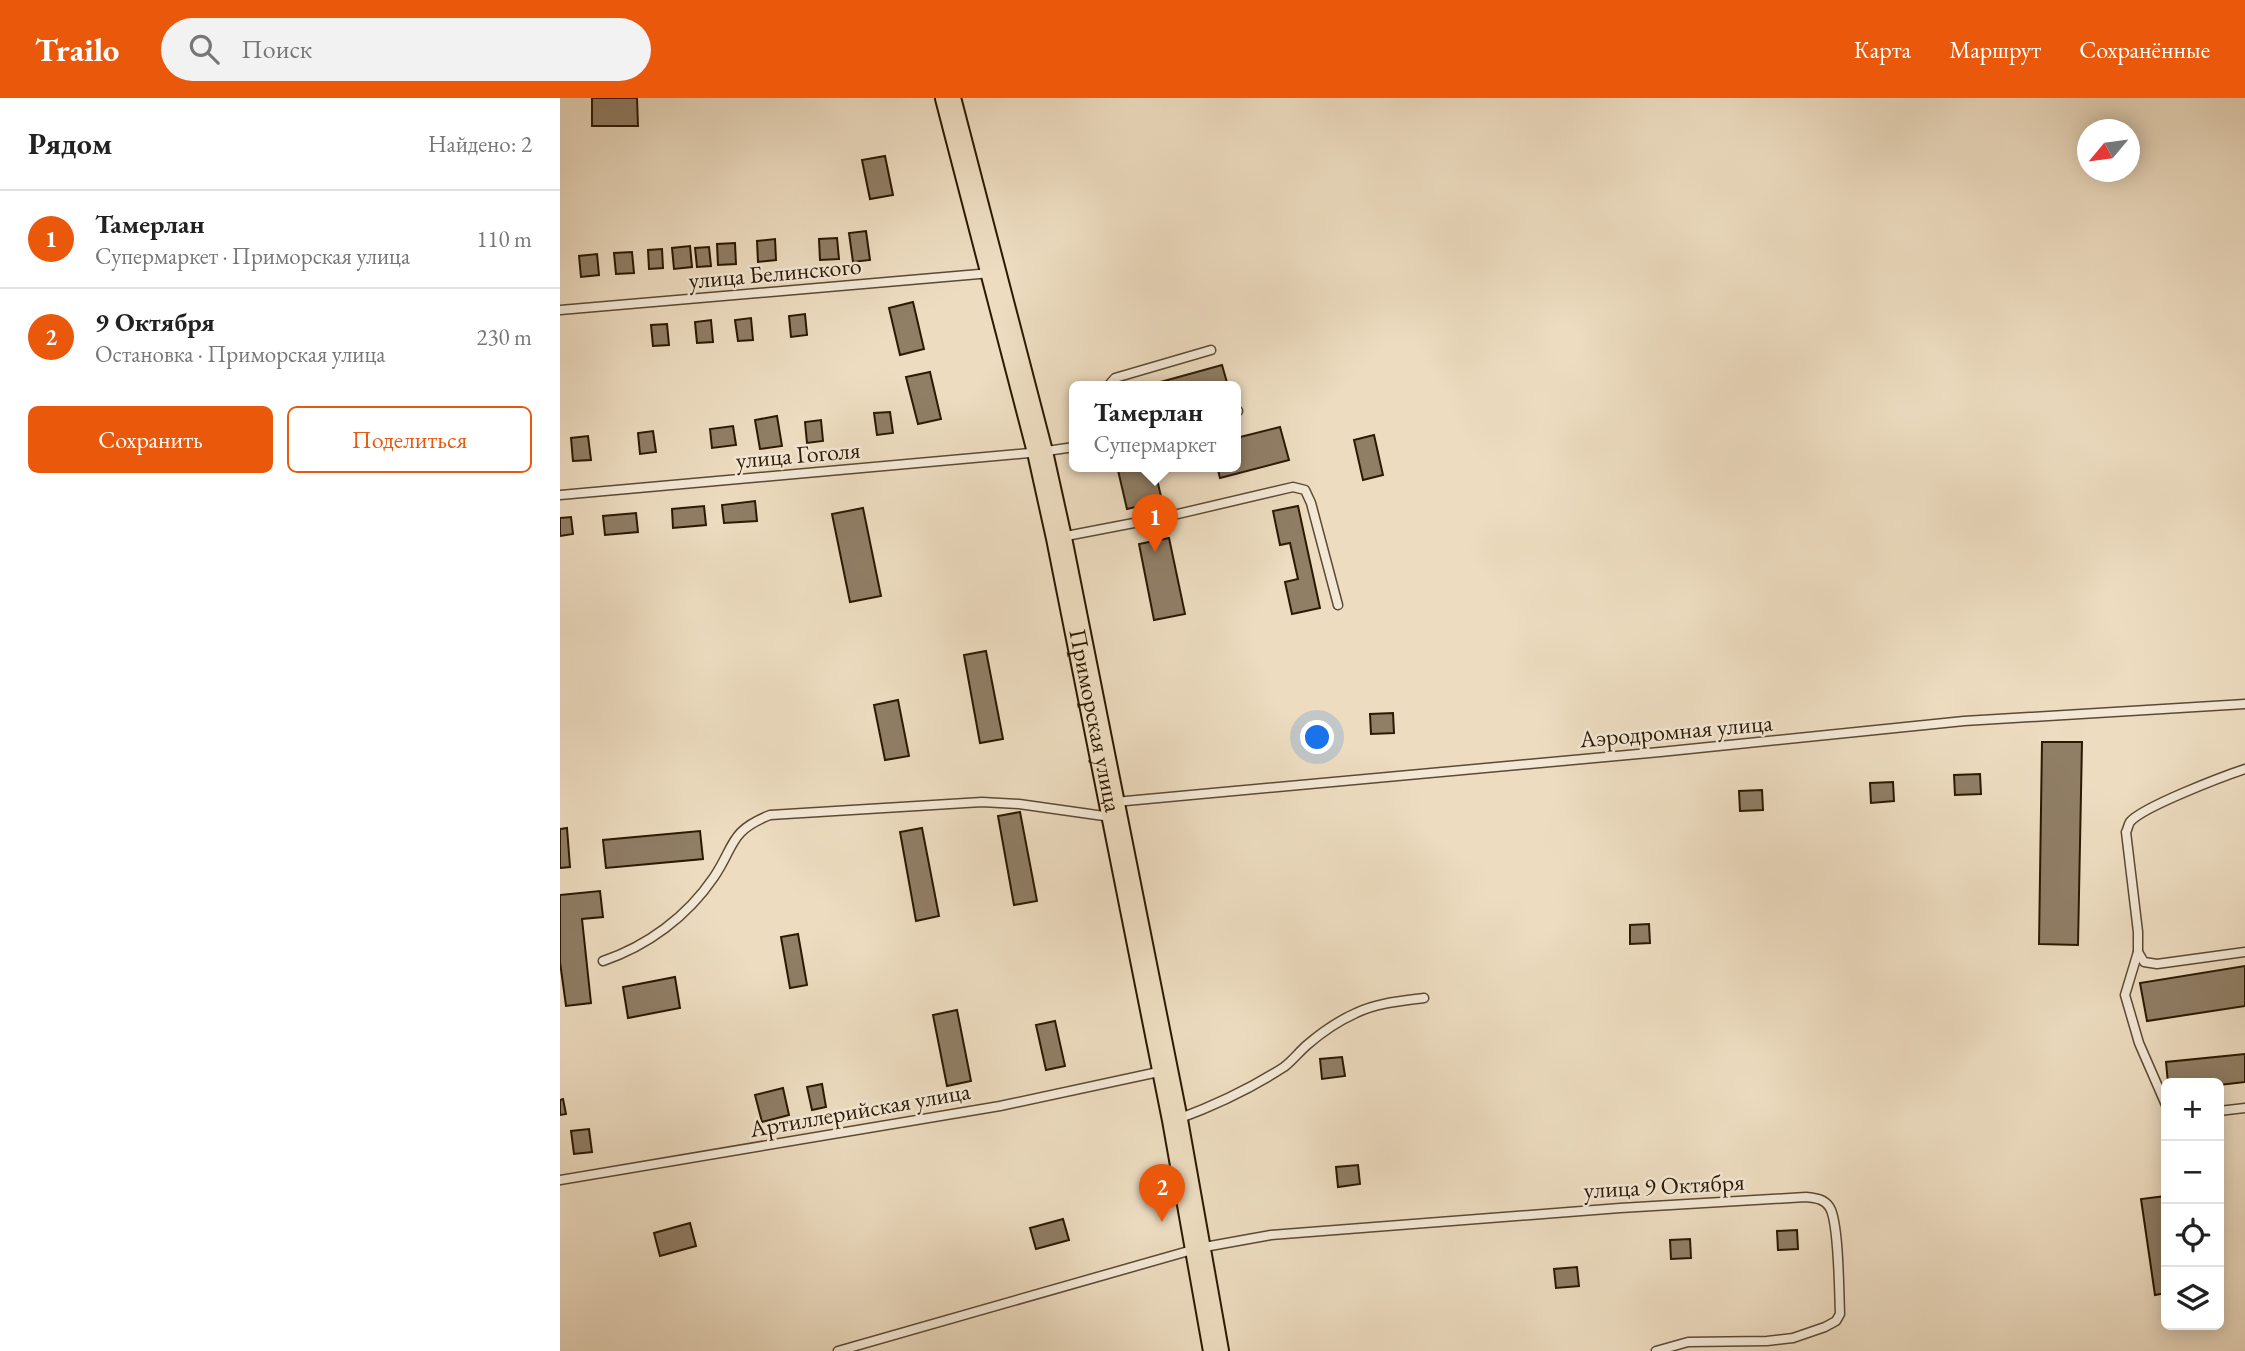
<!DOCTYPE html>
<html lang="ru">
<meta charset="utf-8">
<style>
body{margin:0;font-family:"EB Garamond",serif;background:#f2f2f2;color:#222}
.controls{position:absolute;right:21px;bottom:21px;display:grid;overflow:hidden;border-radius:10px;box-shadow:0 4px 18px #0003}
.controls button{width:63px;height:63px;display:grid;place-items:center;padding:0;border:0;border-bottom:2px solid #e0e0e0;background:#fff;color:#222;font:35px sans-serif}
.compass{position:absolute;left:1517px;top:21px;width:63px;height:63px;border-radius:50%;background:#fff;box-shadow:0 4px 18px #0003;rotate:241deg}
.you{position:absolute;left:758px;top:640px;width:24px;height:24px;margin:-18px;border:5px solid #fff;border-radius:50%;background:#1a73e8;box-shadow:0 0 0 10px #1a73e833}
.badge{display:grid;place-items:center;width:46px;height:46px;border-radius:50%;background:#ea580c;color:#fff;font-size:23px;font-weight:700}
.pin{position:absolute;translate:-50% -58px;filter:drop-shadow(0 2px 4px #0008)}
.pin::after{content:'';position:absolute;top:37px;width:24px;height:21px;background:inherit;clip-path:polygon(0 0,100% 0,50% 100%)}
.popup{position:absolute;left:509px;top:283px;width:172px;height:91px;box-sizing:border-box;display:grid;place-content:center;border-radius:10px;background:#fff;filter:drop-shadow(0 2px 5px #0005);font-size:23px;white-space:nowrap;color:#767676}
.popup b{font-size:26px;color:#222}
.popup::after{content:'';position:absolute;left:50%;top:100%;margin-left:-14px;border:14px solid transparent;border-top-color:#fff}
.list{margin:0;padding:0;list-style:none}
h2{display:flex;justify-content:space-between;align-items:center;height:91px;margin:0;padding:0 28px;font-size:30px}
h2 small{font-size:23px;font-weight:400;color:#767676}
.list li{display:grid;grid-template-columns:46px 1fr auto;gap:21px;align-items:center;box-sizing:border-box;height:98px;padding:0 28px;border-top:2px solid #e0e0e0}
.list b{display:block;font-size:26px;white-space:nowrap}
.list p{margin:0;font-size:23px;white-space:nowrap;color:#767676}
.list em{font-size:23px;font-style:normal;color:#767676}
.actions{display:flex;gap:14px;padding:21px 28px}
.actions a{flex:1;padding:16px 0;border:2px solid #ea580c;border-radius:10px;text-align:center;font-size:24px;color:#ea580c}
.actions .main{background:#ea580c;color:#fff}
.icon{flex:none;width:38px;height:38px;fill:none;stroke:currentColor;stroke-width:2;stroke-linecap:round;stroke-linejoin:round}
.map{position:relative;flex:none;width:1685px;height:1253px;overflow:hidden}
header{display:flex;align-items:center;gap:42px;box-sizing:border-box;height:98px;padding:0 35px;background:#ea580c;color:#fff}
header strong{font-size:33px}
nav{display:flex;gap:38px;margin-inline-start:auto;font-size:24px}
.search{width:490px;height:63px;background:#f2f2f2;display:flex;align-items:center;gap:18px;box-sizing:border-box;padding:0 24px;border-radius:38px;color:#767676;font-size:26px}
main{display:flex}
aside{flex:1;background:#fff}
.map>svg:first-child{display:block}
.building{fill:#907e65;stroke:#2b1902;stroke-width:2}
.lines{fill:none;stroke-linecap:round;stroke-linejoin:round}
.service-casing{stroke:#5c4a32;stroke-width:11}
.primary-casing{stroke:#2b1902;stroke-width:28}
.service{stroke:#f3e8d6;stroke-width:8}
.primary{stroke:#eddcc0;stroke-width:24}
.labels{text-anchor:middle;stroke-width:5;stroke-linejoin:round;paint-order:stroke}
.street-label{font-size:24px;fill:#2b1902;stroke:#f3e8d6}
</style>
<header>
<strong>Trailo</strong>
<div class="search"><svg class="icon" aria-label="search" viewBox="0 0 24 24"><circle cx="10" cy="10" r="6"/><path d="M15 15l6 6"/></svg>Поиск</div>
<nav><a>Карта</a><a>Маршрут</a><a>Сохранённые</a></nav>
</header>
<main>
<aside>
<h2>Рядом<small>Найдено: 2</small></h2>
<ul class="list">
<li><span class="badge">1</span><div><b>Тамерлан</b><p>Супермаркет · Приморская улица</p></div><em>110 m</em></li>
<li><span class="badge">2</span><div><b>9 Октября</b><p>Остановка · Приморская улица</p></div><em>230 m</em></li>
</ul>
<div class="actions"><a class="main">Сохранить</a><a>Поделиться</a></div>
</aside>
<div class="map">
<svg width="1685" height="1253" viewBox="0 0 1685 1253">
<rect width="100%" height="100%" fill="#eddcc0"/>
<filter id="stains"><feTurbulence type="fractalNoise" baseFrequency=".00286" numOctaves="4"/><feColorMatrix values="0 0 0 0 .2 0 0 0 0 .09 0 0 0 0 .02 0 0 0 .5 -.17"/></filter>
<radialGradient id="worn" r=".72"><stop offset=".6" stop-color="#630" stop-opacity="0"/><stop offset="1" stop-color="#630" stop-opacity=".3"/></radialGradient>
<g class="building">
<polygon points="32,0 77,0 78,28 32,28"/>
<polygon points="325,58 333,97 310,101 302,62"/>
<polygon points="306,133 310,162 293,164 289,135"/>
<polygon points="277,140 279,161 260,162 259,141"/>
<polygon points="215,141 216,162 198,164 197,143"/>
<polygon points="175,145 176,166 158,167 157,146"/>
<polygon points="130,148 132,169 114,171 112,150"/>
<polygon points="149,149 151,168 137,169 135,150"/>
<polygon points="102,151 103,170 89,171 88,152"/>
<polygon points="72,154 74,175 56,176 54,155"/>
<polygon points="37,156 39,177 21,179 19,158"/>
<polygon points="353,204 364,251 340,257 329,210"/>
<polygon points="245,216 247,237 231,239 229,218"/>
<polygon points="191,220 193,242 178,243 175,222"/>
<polygon points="151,222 153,244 137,245 135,224"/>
<polygon points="107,226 109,247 93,248 91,227"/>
<polygon points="662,267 668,288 586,288"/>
<polygon points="370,274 381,321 358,326 346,279"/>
<polygon points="330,314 333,335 317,337 314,315"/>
<polygon points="217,318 222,348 200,351 195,322"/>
<polygon points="261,322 263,343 247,345 245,324"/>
<polygon points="173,328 176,347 152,350 150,331"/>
<polygon points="720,329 729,362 660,380 657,368 676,368 676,340"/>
<polygon points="93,333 96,354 80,356 78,335"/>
<polygon points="814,337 823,377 803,382 794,342"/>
<polygon points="28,338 31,362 13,363 11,340"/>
<polygon points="557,368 594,368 602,403 567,411"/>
<polygon points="195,403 197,423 164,425 162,407"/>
<polygon points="144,408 146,427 113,430 112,411"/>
<polygon points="738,408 760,510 732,516 725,484 738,481 730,445 720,447 713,413"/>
<polygon points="303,410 321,498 290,504 272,416"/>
<polygon points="76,415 78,434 45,437 43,418"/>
<polygon points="11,419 13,436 0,438 0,420"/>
<polygon points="609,440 625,516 594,522 579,446"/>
<polygon points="426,553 443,641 420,645 404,557"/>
<polygon points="338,602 349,658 325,662 314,607"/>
<polygon points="833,615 834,635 811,636 810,616"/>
<polygon points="1482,644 1522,644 1518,847 1479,846"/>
<polygon points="1420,676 1421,696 1395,697 1394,677"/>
<polygon points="1333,684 1334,703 1311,705 1310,685"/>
<polygon points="1202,692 1203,712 1180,713 1179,693"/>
<polygon points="460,714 477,803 454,807 438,718"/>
<polygon points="7,730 10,769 0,770 0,731"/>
<polygon points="362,730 379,818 356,823 340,734"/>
<polygon points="140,733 143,761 46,770 43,742"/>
<polygon points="40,793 43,819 22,821 31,905 6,908 0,864 0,797"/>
<polygon points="1089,826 1090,845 1070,846 1070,827"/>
<polygon points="238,836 247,887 230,890 221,839"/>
<polygon points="1685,868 1685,908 1587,923 1580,885"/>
<polygon points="115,879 120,910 68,920 63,889"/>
<polygon points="397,912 411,983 387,988 373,917"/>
<polygon points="495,923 505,968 486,972 476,927"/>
<polygon points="1685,956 1685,984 1659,987 1608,985 1606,964"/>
<polygon points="782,959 785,978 762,981 760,961"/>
<polygon points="262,986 266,1009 252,1012 247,989"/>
<polygon points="223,990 229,1017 202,1024 195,997"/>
<polygon points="3,1001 6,1016 0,1017 0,1002"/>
<polygon points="29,1031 32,1054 14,1056 11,1033"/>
<polygon points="798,1067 800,1086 778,1089 776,1069"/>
<polygon points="1606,1098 1606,1195 1595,1197 1581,1101"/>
<polygon points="503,1121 509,1142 476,1151 470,1130"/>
<polygon points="130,1125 136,1148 100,1158 94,1135"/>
<polygon points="1237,1132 1238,1151 1218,1152 1217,1133"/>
<polygon points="1130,1141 1131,1160 1111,1161 1110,1142"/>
<polygon points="1017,1169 1019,1188 996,1190 994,1171"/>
</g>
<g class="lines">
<defs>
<g id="service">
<polyline points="0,212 431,175"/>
<polyline points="548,288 555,280 651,252"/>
<polyline points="676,313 678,313"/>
<polyline points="0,397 480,354 514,349"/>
<polyline points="501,439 605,419 733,389 745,392 751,405 778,507"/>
<path d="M1685,671C1664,678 1582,709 1570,724C1568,727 1568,731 1566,734L1578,834V854L1584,864L1597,866L1685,854"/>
<polyline points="555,704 1100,654 1404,623 1685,606"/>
<polyline points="1578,854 1565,897 1579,945 1606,1007"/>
<path d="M43,863C87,848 127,819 154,779C175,748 169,733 210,717L422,704L459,706L551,719"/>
<polyline points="1659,1013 1685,1010"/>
<path d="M618,1021C656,1007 690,991 724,969C732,963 739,954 747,947C762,934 778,923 796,915C817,905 841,903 864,900"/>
<polyline points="0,1082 440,1008 603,973"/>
<path d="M278,1253L639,1150L711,1137L1060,1110L1246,1099C1256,1100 1265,1101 1270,1110C1279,1126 1279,1194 1280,1216L1276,1223L1265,1229L1233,1240L1207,1243L1128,1244L1096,1253"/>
</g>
<g id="primary">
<path id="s1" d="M388,0L480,354L499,440L615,1022L656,1253"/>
</g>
</defs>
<use href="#service" class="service-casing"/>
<use href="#primary" class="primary-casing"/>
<use href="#service" class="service"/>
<use href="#primary" class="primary"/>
</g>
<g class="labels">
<g class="street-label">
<text transform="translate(215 175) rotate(-5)" y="8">улица Белинского</text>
<text transform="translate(238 357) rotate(-5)" y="8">улица Гоголя</text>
<text dy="8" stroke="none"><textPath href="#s1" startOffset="640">Приморская улица</textPath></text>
<text transform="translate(1116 633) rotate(-5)" y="8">Аэродромная улица</text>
<text transform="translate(300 1012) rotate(-10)" y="8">Артиллерийская улица</text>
<text transform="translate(1104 1088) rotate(-3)" y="8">улица 9 Октября</text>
</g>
</g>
<rect width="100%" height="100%" filter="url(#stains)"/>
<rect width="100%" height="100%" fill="url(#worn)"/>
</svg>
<div class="controls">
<button>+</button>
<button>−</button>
<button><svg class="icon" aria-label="locate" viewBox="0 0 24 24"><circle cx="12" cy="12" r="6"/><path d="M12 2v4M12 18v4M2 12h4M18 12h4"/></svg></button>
<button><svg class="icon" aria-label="layers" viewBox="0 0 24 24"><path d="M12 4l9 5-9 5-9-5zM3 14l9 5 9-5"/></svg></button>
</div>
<svg class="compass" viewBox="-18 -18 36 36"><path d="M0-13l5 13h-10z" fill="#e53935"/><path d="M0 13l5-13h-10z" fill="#767676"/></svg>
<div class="you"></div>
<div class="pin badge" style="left:595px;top:454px">1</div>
<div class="popup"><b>Тамерлан</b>Супермаркет</div>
<div class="pin badge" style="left:602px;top:1124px">2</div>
</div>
</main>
